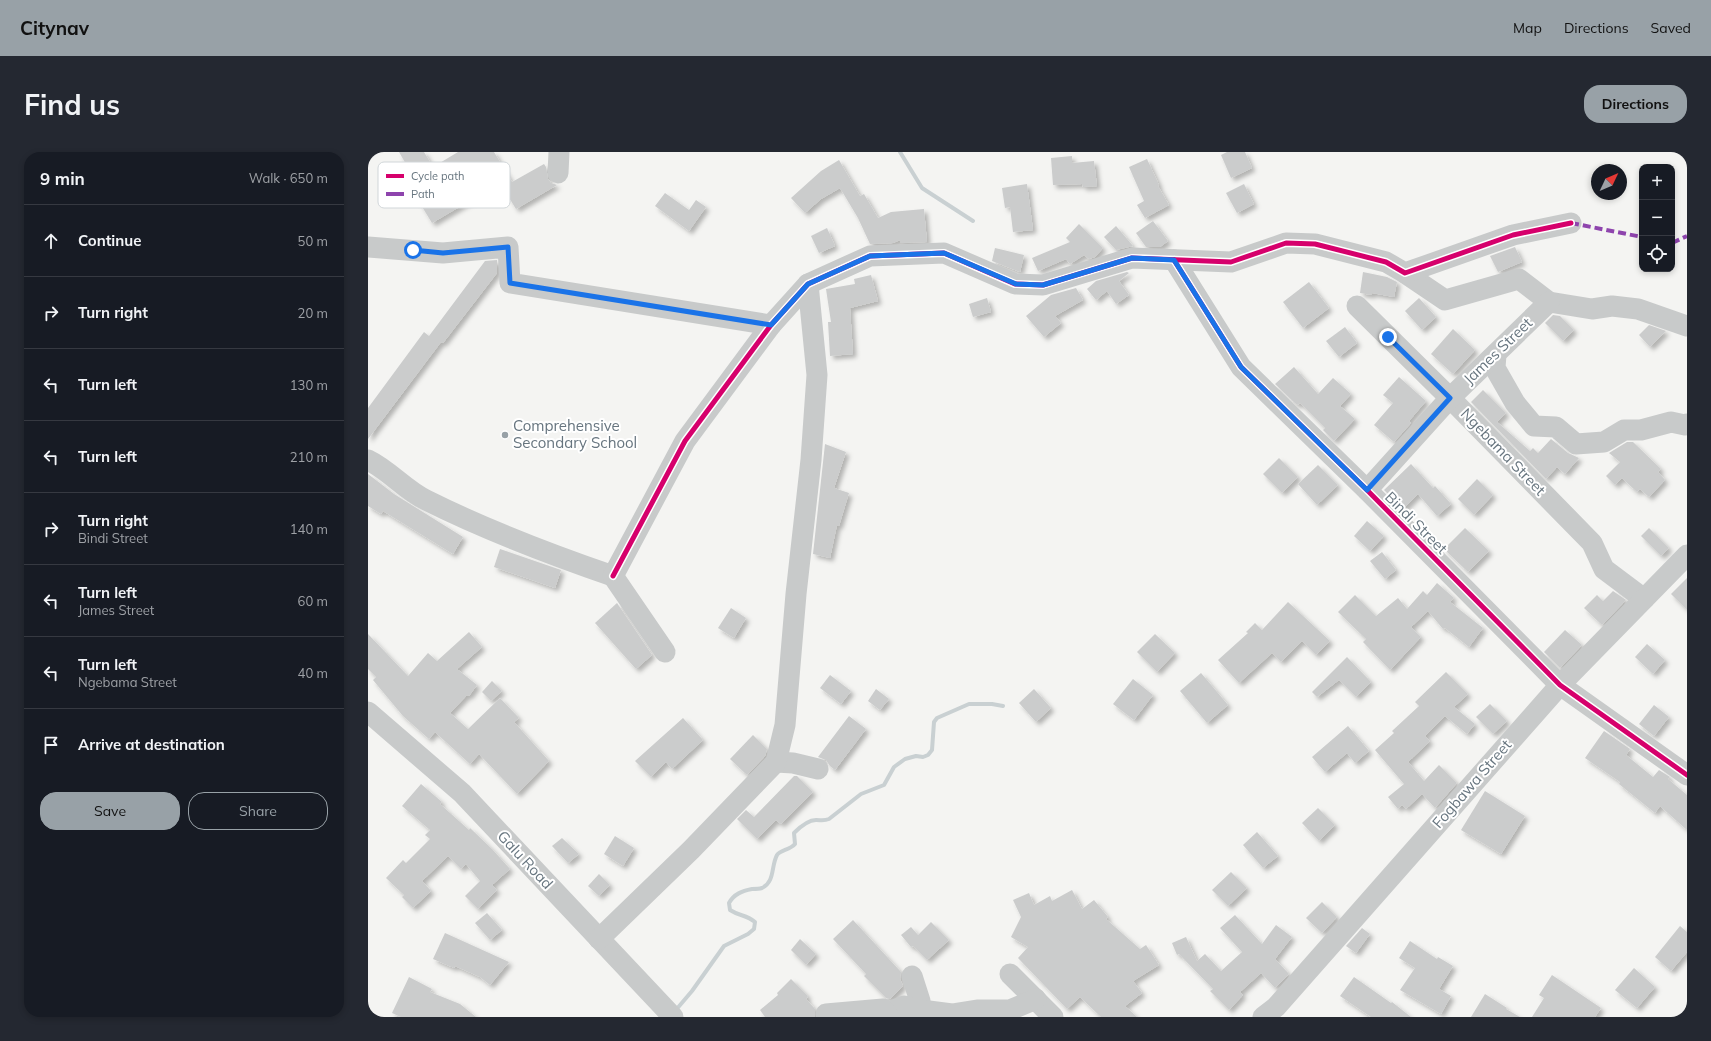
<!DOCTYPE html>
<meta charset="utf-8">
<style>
body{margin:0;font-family:Mulish,sans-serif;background:#242831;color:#f1f3f6}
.controls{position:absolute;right:12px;top:12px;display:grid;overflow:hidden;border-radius:8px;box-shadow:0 2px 6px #0003}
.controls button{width:36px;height:36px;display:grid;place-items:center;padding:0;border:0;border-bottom:1px solid #363941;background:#171b24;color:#f1f3f6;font:20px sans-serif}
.compass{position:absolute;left:1223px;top:12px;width:36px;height:36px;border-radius:50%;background:#171b24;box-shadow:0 2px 6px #0003;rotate:46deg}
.stop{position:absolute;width:12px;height:12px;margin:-9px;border:3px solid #1a73e8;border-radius:50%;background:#fff}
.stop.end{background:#1a73e8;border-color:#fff;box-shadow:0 1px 4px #0008}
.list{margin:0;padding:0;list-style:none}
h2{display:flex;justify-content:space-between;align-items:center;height:52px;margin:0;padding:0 16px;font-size:17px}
h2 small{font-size:13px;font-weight:400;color:#9ea1a6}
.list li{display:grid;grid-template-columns:26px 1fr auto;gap:12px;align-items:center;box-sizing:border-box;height:72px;padding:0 16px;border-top:1px solid #363941}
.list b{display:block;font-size:15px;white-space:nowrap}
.list p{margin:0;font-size:13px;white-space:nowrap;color:#9ea1a6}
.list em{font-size:13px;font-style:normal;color:#9ea1a6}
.actions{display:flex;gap:8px;padding:12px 16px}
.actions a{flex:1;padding:9px 0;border:1px solid #98a1a7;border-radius:16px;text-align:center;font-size:14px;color:#98a1a7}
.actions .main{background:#98a1a7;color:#111}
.icon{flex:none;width:22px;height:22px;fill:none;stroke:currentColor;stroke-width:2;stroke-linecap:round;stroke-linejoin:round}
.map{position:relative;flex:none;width:1319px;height:865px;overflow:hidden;border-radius:16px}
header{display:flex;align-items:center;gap:24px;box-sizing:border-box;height:56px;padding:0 20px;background:#98a1a7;color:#111}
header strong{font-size:19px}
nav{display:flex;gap:22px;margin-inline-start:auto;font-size:14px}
.intro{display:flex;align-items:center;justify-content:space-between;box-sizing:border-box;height:96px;padding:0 24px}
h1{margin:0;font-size:28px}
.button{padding:10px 18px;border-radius:16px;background:#98a1a7;color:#111;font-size:14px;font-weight:700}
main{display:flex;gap:24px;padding:0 24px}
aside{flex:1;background:#171b24;border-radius:16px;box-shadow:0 2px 6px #0003}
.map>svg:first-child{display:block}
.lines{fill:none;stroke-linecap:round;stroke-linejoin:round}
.stream{stroke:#c9d0d2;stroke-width:4}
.building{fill:#cbcccc;filter:url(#shadow)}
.minor{stroke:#c8caca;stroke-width:21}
.quiet{stroke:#8e44ad;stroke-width:4;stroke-dasharray:8 4;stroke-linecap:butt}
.cycleway-casing{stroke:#fff;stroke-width:8}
.cycleway{stroke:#d6006c;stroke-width:5}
.route{stroke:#1a73e8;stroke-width:5}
.poi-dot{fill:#98a1a7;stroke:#fff;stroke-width:1.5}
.labels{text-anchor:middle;stroke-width:4;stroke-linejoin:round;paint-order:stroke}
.street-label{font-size:15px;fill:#67757f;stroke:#fff}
.poi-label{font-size:15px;fill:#67757f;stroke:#fff;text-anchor:start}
.key{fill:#fff;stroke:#d1d6d9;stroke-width:1}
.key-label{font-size:11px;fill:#67757f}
</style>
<header>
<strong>Citynav</strong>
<nav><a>Map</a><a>Directions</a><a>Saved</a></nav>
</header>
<div class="intro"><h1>Find us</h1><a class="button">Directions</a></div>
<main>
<aside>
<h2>9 min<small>Walk · 650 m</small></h2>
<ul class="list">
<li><svg class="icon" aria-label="ahead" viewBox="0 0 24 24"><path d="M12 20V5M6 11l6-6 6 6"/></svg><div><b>Continue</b></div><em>50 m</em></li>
<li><svg class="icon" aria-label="right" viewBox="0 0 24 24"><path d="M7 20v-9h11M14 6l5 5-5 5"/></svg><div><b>Turn right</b></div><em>20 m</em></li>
<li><svg class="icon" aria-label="left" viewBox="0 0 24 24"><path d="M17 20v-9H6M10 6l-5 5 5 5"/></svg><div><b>Turn left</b></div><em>130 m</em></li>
<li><svg class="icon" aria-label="left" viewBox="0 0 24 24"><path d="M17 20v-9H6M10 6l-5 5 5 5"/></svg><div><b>Turn left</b></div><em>210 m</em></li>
<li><svg class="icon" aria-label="right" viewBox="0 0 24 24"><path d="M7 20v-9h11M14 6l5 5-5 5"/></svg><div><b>Turn right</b><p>Bindi Street</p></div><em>140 m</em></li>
<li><svg class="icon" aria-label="left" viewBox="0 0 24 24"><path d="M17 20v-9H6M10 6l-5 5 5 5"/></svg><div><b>Turn left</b><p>James Street</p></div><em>60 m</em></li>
<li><svg class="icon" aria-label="left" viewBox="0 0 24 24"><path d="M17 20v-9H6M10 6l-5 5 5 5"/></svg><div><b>Turn left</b><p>Ngebama Street</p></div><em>40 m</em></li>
<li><svg class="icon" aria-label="arrive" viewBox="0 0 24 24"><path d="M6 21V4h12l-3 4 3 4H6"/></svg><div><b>Arrive at destination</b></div></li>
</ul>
<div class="actions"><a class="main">Save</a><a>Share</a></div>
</aside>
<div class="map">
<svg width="1319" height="865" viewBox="0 0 1319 865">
<defs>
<filter id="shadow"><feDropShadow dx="3.5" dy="3.5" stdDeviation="2" flood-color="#0004"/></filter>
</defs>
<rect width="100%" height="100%" fill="#f4f4f2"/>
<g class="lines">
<g class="stream">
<polyline points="532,0 554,36 605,69"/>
<path d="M307,859L324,839L356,794L380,782L386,777L387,770C379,763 371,764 362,758L361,751C366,742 374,739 384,737C387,737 391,737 394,736C407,730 403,714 409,703C412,698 422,698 427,692L426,681C432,675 440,668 448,668C454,668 456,669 461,667L493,642L516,633L526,615L537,607L548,604L555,605L560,603L564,598L566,570L569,566L601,552H624L635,554"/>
</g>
</g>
<g class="building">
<polygon points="31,0 56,0 65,15 90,0 126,0 144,30 176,12 178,15 180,27 183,31 189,33 148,57 132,31 64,71 39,30 46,26"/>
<polygon points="859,0 877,0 884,16 863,26 853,3"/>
<polygon points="704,4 704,11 726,9 729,34 715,35 714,32 685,33 683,6"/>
<polygon points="779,7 791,33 790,34 801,53 777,66 769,53 776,49 761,15"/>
<polygon points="471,8 492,44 496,42 510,66 523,60 556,57 559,90 532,91 532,88 525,91 502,92 490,66 472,36 453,47 437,61 423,46 453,19"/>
<polygon points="659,32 665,78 645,80 642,55 637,56 634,36"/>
<polygon points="876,32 886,52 869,61 858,41"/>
<polygon points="297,41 321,58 328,48 338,55 321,79 287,54"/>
<polygon points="785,69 800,89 792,95 778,95 768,81"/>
<polygon points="711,72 735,96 727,105 721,107 716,103 702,112 698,107 670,119 664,106 702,90 698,86"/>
<polygon points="748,74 765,94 748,98 736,85"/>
<polygon points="459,76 467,94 451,101 443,84"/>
<polygon points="1147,95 1154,110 1130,120 1122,104"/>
<polygon points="627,96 656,103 652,120 624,109"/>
<polygon points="129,108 129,121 75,191 73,190 0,287 0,256 56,180 61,184 117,109"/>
<polygon points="759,120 761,121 751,129 761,143 748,152 739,139 728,148 719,137 728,129"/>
<polygon points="995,120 1019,125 1029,130 1026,145 1004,141 1004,143 992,141"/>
<polygon points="503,123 510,149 482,156 485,202 462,204 460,170 463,170 458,137 487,132 486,127"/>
<polygon points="941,130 961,156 935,176 915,150"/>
<polygon points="708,136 715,148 687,164 693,171 676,185 658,164 683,143"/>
<polygon points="619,146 623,160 605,165 601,152"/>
<polygon points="1051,146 1068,165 1054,178 1037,159"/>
<polygon points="1185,163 1192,164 1206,178 1195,189 1177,171"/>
<polygon points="1281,173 1298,179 1282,195 1271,183"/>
<polygon points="977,175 989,191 971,205 958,189"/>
<polygon points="1085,177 1107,198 1085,222 1063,202"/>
<polygon points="926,215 950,242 965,226 983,242 972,254 987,267 966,289 955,278 957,276 932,251 929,253 907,232"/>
<polygon points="1031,225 1058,249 1041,269 1043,271 1026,290 1006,273 1025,251 1015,243"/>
<polygon points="1115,238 1138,261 1129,270 1162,299 1165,296 1170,301 1183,287 1200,301 1211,306 1197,322 1189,315 1178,327 1103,250"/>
<polygon points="1259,290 1265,290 1293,317 1290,320 1297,328 1281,345 1272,337 1269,340 1254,326 1247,333 1238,324 1252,310 1241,301"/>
<polygon points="457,292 478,300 466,336 481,341 471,374 469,373 462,406 445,402"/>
<polygon points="911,306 930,325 914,341 895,322"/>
<polygon points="1043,312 1065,336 1067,334 1083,352 1069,364 1050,342 1035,357 1016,338"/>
<polygon points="950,313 970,333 949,353 930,332"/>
<polygon points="0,322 26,342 95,385 85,402 15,359 13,362 0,354"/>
<polygon points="1109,327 1125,343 1106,363 1090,347"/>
<polygon points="999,369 1016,384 1002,399 986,384"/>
<polygon points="1097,376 1121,399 1100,420 1076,397"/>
<polygon points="1281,376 1301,396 1293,404 1273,384"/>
<polygon points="132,397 193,418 187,436 126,415"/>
<polygon points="1014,400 1028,418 1017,427 1002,409"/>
<polygon points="1319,426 1319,458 1303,442"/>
<polygon points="1069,431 1086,446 1082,450 1115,476 1101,495 1077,476 1075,477 1060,459 1043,475 1053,485 1022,518 995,490 998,487 970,460 987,443 1008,464 1030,446 1039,457 1055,439 1059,443"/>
<polygon points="1245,439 1258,448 1234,473 1216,456 1229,443 1235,449"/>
<polygon points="920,450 962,489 948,503 934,489 913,510 904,501 871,531 850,508 880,481 878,480 887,471 894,478"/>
<polygon points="249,451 284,503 268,517 227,471"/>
<polygon points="363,456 378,466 366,486 350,476"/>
<polygon points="1197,478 1214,493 1192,516 1176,500"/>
<polygon points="101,480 114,495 89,517 109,533 101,544 99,543 82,561 100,577 132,546 151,566 146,570 181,609 149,642 111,602 102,612 67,580 61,587 35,564 5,528 8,525 0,517 0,482 40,524 60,501 69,509"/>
<polygon points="787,482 807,501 789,520 769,500"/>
<polygon points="1279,492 1297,508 1285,522 1267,505"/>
<polygon points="979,505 1003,530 988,545 971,528 949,545 944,540"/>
<polygon points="1078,520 1100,542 1086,555 1107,572 1099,582 1077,564 1057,584 1062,589 1040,610 1056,629 1071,613 1089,631 1067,656 1054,642 1038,657 1034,653 1030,657 1020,645 1036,632 1007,598 1026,581 1024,579 1051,554 1047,550"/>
<polygon points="833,521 860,553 839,571 812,539"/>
<polygon points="462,523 483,539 473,552 452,536"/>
<polygon points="765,527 785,543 766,568 745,552"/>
<polygon points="124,529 134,539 123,549 114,540"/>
<polygon points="508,537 521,547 512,558 500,549"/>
<polygon points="666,537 683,556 668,570 651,551"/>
<polygon points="1122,552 1139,569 1125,582 1108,565"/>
<polygon points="1286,553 1301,565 1286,584 1271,572"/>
<polygon points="481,564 498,577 467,618 462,614 458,608 450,605"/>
<polygon points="315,566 335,588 304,617 298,610 283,625 267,609"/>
<polygon points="980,574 1001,599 987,611 979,601 957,620 944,605"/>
<polygon points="1236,579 1262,597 1258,603 1285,625 1291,618 1302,625 1300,627 1319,643 1319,678 1292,654 1287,661 1251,632 1252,630 1217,606"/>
<polygon points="385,583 399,597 397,604 379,623 362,607"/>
<polygon points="426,624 429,624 445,640 413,672 408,668 389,687 369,667 378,658 386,665"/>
<polygon points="53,632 74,650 72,652 101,678 102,676 124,697 142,717 124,733 129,738 110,757 97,744 112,729 98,712 93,717 80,704 54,729 63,739 45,756 34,745 36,743 18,726 35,708 38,711 62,687 57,683 62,678 34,654"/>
<polygon points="1117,639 1157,664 1133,702 1093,678"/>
<polygon points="950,656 967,673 951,689 934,671"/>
<polygon points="889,680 910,704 895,716 875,693"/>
<polygon points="247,684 266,696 255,714 236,702"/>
<polygon points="194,686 211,702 200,711 184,694"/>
<polygon points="863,720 879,736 860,754 844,738"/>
<polygon points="231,722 242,733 231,744 220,734"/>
<polygon points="704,738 714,757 726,748 740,765 738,767 772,797 778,793 791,813 765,829 774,841 757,854 769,865 733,865 712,845 699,857 650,806 660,795 643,785 653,765 645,748 661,741 666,753 682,744 684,749"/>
<polygon points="954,750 969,765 954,781 938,766"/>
<polygon points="119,761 134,778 122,788 107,771"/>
<polygon points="867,763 894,792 908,773 924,785 907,807 921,822 907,836 893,821 872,840 875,843 861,858 842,839 845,837 811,802 809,803 804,791 818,785 829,809 837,802 853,819 874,800 852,776"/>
<polygon points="485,768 533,820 532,827 535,834 522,847 518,846 496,824 498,822 465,787"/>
<polygon points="563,770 581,788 559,808 545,794 543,795 533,783 543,775 550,783"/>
<polygon points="1312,774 1319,780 1319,800 1303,819 1287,805"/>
<polygon points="994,776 1002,782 988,801 978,794"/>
<polygon points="77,781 141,810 122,833 112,825 87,814 86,816 65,807"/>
<polygon points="432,787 448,802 438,813 423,798"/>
<polygon points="1042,789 1069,807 1070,805 1085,814 1071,837 1083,844 1073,862 1032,838 1047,816 1031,806"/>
<polygon points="1266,816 1287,835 1269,856 1247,838"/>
<polygon points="1184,823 1233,856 1227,865 1164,865 1176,846 1171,843"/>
<polygon points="41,825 64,837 62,840 92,852 108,865 33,865 24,861"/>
<polygon points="986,825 1023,851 1024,850 1043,865 1003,865 972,844"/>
<polygon points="423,827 440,844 438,847 447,857 447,865 397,865 392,858 410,843 409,841"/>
<polygon points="1117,842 1139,856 1138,857 1152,865 1103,865"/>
</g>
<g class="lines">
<g class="minor">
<polyline points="190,21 191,0"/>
<polyline points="0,95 75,101 140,95 142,131 403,173"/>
<polyline points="806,108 873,215 999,338 1192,533 1319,623"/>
<polyline points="1037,121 1077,148 1151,127 1181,150 1224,157 1244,154 1270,157 1319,174"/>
<polyline points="989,154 1082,246 1224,391 1236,417 1276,447"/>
<polyline points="1128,202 1127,216 1147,251 1166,274 1188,275 1208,292 1236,290 1256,278 1273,278 1303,270 1317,273 1319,272"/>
<path d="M0,308C21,318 37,338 58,348C118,378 181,402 245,424"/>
<polyline points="999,338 1082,246 1181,150"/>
<polyline points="245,424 317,289 403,173 440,132 502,104 576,101 647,132 675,133 764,106 863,110 918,91 947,92 1018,110 1037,121 1145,83 1203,71"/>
<polyline points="245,424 297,500"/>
<polyline points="0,560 94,641 305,865"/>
<polyline points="408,610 425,611 450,617"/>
<polyline points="231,787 323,698 408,610 417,573 428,442 443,308 449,223 440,132"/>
<polyline points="642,822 685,865"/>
<polyline points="544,824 552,849 554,865"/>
<polyline points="518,861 536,854 553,858 584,862 609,858 642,858 668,847"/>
<polyline points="458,862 515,857 521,865"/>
<polyline points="895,865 908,855 1192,533 1319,403"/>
</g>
<g class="quiet">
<polyline points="1203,71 1274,85"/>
<polyline points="1304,91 1319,84"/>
</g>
<defs>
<g id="cycleway">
<polyline points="806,108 873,215 999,338 1192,533 1319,623"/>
<polyline points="245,424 317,289 403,173 440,132 502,104 576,101 647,132 675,133 764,106 863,110 918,91 947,92 1018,110 1037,121 1145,83 1203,71"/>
</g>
</defs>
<use href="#cycleway" class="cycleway-casing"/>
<use href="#cycleway" class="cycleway"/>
</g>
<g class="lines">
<polyline class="route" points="45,98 75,101 140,95 142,131 403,173 440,132 502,104 576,101 648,132 675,133 764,106 806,108 873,215 999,338 1082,246 1020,185"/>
</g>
<circle class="poi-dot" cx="137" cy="283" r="4"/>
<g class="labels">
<g class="street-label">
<text transform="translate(1130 199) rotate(-44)" y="5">James Street</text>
<text transform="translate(1135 300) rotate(46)" y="5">Ngebama Street</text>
<text transform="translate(1048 371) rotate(45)" y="5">Bindi Street</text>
<text transform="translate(1104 632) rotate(-49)" y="5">Fogbawa Street</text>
<text transform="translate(157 708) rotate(47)" y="5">Galu Road</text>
</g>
<g class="poi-label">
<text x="145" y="279">Comprehensive<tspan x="145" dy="17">Secondary School</tspan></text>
</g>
</g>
<rect x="10" y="10" width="132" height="46" rx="6" class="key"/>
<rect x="18" y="22" width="18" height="4" fill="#d6006c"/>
<rect x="18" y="40" width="18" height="4" fill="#8e44ad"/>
<g class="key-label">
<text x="43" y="28">Cycle path</text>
<text x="43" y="46">Path</text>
</g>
</svg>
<div class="controls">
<button>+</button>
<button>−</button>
<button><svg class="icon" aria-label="locate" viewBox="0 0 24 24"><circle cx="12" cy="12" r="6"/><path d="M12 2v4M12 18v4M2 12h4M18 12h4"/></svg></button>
</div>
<svg class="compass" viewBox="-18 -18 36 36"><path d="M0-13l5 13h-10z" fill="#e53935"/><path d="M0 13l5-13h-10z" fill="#9ea1a6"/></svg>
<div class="stop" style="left:45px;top:98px"></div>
<div class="stop end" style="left:1020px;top:185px"></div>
</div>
</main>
